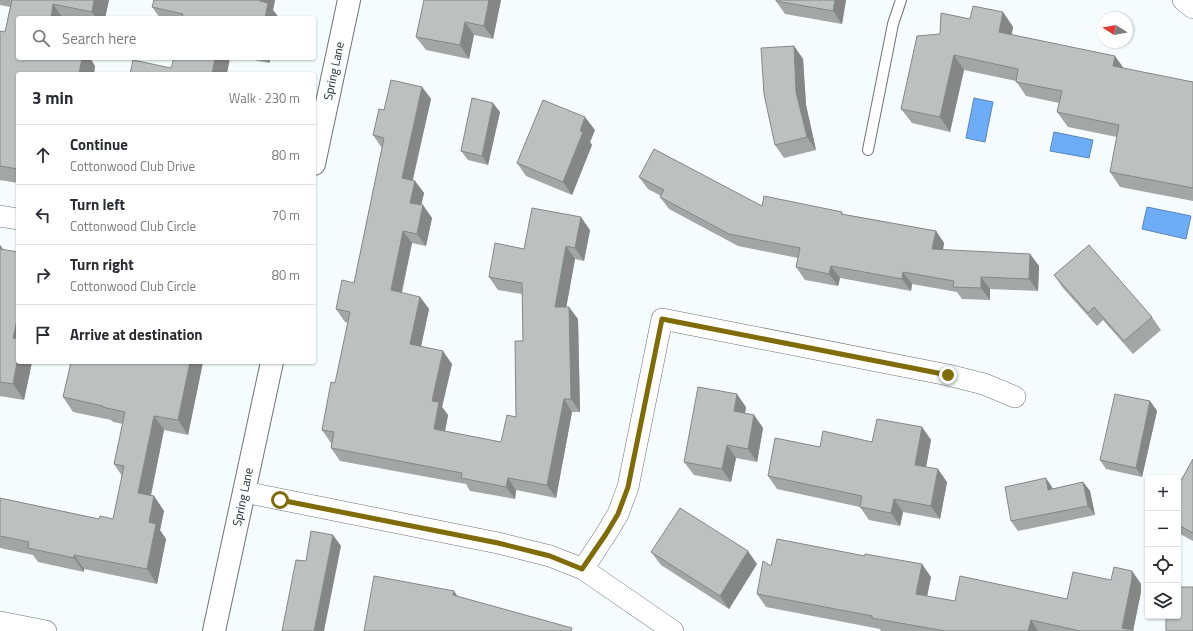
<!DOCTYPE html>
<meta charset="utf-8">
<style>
body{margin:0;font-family:"Titillium Web",sans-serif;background:#f7f7f7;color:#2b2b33}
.controls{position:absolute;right:12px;bottom:12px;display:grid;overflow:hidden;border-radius:4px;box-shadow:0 1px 3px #0004}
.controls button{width:36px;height:36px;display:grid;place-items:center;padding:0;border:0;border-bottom:1px solid #e1e1e2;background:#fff;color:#2b2b33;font:20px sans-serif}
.compass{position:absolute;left:1097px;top:12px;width:36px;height:36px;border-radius:50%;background:#fff;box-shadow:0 1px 3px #0004;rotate:281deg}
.stop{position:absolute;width:12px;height:12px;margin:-9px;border:3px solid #7f6c06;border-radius:50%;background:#fff}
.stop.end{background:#7f6c06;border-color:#fff;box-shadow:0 1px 4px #0008}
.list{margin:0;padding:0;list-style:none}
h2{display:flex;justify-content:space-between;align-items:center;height:52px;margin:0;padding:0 16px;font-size:17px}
h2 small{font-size:13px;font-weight:400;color:#7c7c81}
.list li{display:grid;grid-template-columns:26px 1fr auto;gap:12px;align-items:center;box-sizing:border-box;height:60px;padding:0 16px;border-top:1px solid #e1e1e2}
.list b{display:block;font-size:15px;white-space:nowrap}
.list p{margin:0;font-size:13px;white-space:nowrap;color:#7c7c81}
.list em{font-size:13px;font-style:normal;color:#7c7c81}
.icon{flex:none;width:22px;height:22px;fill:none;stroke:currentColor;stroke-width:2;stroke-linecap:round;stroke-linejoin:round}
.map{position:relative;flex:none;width:1193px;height:631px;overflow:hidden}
.search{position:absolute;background:#fff;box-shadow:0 1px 3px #0004;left:16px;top:16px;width:300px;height:44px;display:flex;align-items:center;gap:10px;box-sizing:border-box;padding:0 14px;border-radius:4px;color:#7c7c81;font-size:15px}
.panel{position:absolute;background:#fff;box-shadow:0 1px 3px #0004;left:16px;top:72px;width:300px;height:292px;border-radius:4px}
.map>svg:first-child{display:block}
.water{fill:#6dadf8;stroke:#5886ba}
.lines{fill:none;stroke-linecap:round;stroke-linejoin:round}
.lane-casing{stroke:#6e7374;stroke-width:12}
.street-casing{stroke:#6e7374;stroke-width:22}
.secondary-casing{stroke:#6e7374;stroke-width:24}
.lane{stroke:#fff;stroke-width:10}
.street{stroke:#fff;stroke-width:21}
.secondary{stroke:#fff;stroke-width:22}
.wall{fill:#a2a6a5}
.shaded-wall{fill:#848786}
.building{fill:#bcc1c0;stroke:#848786}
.route{stroke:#7f6c06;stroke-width:5}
.labels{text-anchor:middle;stroke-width:3;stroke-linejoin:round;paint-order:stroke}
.street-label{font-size:12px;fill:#282a2b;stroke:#f6fcfd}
</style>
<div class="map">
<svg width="1193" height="631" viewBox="0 0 1193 631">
<rect width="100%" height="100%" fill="#f6fcfd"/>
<g class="water">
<polygon points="974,98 993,102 985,142 966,138"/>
<polygon points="1054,132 1093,140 1089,158 1050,151"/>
<polygon points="1147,207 1191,216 1186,239 1142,229"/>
</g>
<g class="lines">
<defs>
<polyline id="lane" points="868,150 893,24 901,0"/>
<g id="street">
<polyline points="1183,0 1193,8"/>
<polyline points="0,216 18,219"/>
<polyline points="244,492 498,543 550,556 583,569 673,631"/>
<polyline points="583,569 606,534 618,514 628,487 662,319 948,375 984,384 1015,397"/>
<polyline points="0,622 46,631"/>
</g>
<g id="secondary">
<polyline points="314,164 349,0"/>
<polyline points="214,631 272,362"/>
</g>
</defs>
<use href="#lane" class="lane-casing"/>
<use href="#street" class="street-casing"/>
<use href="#secondary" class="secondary-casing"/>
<use href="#lane" class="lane"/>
<use href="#street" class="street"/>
<use href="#secondary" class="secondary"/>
</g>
<g class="wall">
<polygon points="0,0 109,0 105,18 18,18 18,58 90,58 95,66 94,74 18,74 18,183 0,180 0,31 5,32 10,7 0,5"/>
<polygon points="154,0 275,0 273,10 279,18 160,18 152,7"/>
<polygon points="424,0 501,0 493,39 474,35 469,59 426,50 416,37"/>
<polygon points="846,0 842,24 785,14 776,1"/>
<polygon points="1003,12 1013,27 1012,35 1124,69 1193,82 1193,201 1120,187 1110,172 1117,137 1068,127 1057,112 1059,103 1026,96 1016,81 964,70 950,132 912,123 901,109 940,34 970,19"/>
<polygon points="794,46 803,59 806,105 816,150 784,158 775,145"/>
<polygon points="245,58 271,58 269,63"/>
<polygon points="422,87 431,99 413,180 415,181 424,193 421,205 432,218 426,246 412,243 402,293 420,297 429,309 421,346 452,364 442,407 448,415 445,431 501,442 516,417 523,341 522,294 498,290 489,277 524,249 590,230 584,261 575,259 566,307 578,319 580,412 572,412 556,498 516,490 515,499 470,491 466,484 340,461 331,448 332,443 331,443 322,430 335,383 348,323 345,322 336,309 354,283 382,148 373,135 384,110"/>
<polygon points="500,112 488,165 468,160 461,151"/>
<polygon points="595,130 590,142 592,145 572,195 526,176 517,163"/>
<polygon points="639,177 762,206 842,212 843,214 936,231 944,243 943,250 1030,254 1039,266 1038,291 990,289 990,300 962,299 957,292 912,284 911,291 840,278 838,286 805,280 796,267 798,258 738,246 669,209 660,197 661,196 648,189"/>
<polygon points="0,246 1,246 4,250 18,362 32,362 24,400 0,396"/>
<polygon points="1054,275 1152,317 1161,330 1133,354 1103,320 1097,326 1063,288"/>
<polygon points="71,362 203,362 188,435 164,430 151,496 154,496 164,511 160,530 166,539 157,584 84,569 84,572 38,562 33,555 0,548 0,498 99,519 113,519 122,476 114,464 123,424 113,422 111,420 73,412 63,397"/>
<polygon points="1150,401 1157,411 1142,477 1106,469 1100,460"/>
<polygon points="746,407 745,413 754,415 763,428 757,462 736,458 731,482 694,475 684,462"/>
<polygon points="922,427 931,440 926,467 947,482 940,519 903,512 900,526 869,520 860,507 777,489 768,476 820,447 872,442"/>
<polygon points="1193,459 1193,541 1182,535 1178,530 1178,486"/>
<polygon points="1083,482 1090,491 1095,515 1018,531 1011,521 1052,487 1052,489"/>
<polygon points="651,552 757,564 729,609 661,565"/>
<polygon points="771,566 931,577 927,596 955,601 1067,599 1111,580 1132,571 1141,584 1141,592 1133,631 881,631 880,629 766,607 757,594"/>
</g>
<g class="shaded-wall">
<polygon points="94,0 109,0 105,18 96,18 92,12"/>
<polygon points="260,0 275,0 273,10 279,18 265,18 260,1"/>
<polygon points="489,0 501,0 493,39 484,26"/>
<polygon points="835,0 846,0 842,24 833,11"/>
<polygon points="53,4 63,18 51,18"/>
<polygon points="1003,12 1013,27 1009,47 999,32"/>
<polygon points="465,22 474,35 469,59 460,45"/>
<polygon points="794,46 803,59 806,105 816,150 807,137 796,92"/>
<polygon points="954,55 964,70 950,132 940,117"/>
<polygon points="1115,56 1125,70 1113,66"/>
<polygon points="82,58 90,58 95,66 94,74 79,74"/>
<polygon points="215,58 230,58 227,74 212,74"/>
<polygon points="266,58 271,58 269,63"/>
<polygon points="422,87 431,99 410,190 402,178"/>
<polygon points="493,103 500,112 488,165 482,156"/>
<polygon points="585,117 595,130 590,142 592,145 572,195 563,182"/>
<polygon points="415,181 424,193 419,215 410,203"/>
<polygon points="423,205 432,218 426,246 417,234"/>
<polygon points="581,217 590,230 584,261 575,248"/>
<polygon points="403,231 412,243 399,303 391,290"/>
<polygon points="936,231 944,243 941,262 932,249"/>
<polygon points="566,246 575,259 564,320 555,307"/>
<polygon points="1030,254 1039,266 1038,291 1029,279"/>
<polygon points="831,266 840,278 838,286 829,274"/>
<polygon points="903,272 912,284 911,291 902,279"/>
<polygon points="981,277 990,289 990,300 981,288"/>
<polygon points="420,297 429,309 419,356 410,344"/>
<polygon points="569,307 578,319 580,412 571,399"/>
<polygon points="18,316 18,344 13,338"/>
<polygon points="443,351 452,364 442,407 448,415 443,442 434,429 432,401"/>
<polygon points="18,357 18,362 32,362 24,400 13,384"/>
<polygon points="190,362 203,362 188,435 178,420"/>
<polygon points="737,394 746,407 743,424 734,411"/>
<polygon points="564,399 572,412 556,498 547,485"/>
<polygon points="1150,401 1157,411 1142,477 1136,468"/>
<polygon points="754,415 763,428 757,462 748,449"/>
<polygon points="154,416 164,430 148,508 138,493"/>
<polygon points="922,427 931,440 924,478 915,465"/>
<polygon points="727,445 736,458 731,482 722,469"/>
<polygon points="938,469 947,482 940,519 931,506"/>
<polygon points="508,478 516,490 515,499 506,487"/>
<polygon points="1046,478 1052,487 1054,499 1048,490"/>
<polygon points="1083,482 1090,491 1095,515 1088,506"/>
<polygon points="154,496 164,511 160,530 166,539 157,584 147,569 149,522"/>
<polygon points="894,499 903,512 900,526 891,513"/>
<polygon points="333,535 341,546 324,631 314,631"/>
<polygon points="748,551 757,564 729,609 720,596"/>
<polygon points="74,555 84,569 84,572 74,558"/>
<polygon points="922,564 931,577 925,607 916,594"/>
<polygon points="1132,571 1141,584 1141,592 1133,631 1124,631 1122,628"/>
<polygon points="454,591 463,604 453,595"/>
<polygon points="1031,620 1038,631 1028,631"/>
</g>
<g class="building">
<polygon points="12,0 94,0 92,12 53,4 51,18 18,18 18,58 82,58 79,74 18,74 18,169 0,166 0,31 5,32"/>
<polygon points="154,0 260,0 260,1 268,3 265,18 182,18 183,14 152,7"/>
<polygon points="424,0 489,0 484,26 465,22 460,45 416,37"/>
<polygon points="776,0 835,0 833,11 776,1"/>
<polygon points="973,6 1003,12 999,32 1115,56 1113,66 1193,82 1193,188 1110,172 1119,125 1057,112 1062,91 1016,82 1018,69 954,55 940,117 901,109 917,36 940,34 941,13 970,19"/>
<polygon points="794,46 796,92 807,137 775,145 764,94 761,48"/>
<polygon points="174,58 215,58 212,74 130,74 133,60 171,68"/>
<polygon points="391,80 422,87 402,178 415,181 410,203 423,205 417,234 403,231 391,290 420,297 410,344 443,351 432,401 439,402 434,429 501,442 507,415 516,417 515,341 523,341 522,283 489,277 495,243 524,249 532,208 581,217 575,248 566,246 555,307 569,307 571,399 564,399 547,485 508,478 506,487 461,478 462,473 331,448 334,432 322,430 331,382 335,383 350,312 336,309 342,280 354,283 384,138 373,135 379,109 384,110"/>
<polygon points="472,98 493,103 482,156 461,151"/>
<polygon points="543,100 585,117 580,131 583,132 563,182 517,163"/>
<polygon points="654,149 762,206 764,196 842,212 841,214 936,231 932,249 1030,254 1029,279 981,277 981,288 953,287 954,281 903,272 902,279 831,266 829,274 796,267 800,248 729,234 660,197 664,190 639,177"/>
<polygon points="1089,245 1152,317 1124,341 1094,307 1088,313 1054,275"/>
<polygon points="0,246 1,246 0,249 18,252 18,316 13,338 18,339 18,357 13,384 0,382"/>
<polygon points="71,362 190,362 178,420 154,416 138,493 154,496 149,522 156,524 147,569 74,555 74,558 28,548 29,542 0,536 0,498 99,519 100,516 113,519 124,466 114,464 125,412 102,407 103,406 63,397"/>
<polygon points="698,387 737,394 734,411 754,415 748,449 727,445 722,469 684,462"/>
<polygon points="1115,394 1150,401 1136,468 1100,460"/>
<polygon points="877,419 922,427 915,465 938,469 931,506 894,499 891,513 860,507 862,496 768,476 775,438 820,447 823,431 872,442"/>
<polygon points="1193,459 1193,533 1178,525 1178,486"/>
<polygon points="1046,478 1048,490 1083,482 1088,506 1011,521 1005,487"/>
<polygon points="680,508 748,551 720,596 651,552"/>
<polygon points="311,531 333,535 314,631 282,631 296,560 306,561"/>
<polygon points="777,539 865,556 865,554 922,564 916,594 955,601 960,576 1067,599 1073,572 1111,580 1114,567 1132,571 1132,579 1122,628 1133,630 1133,631 1080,631 1031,620 1028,631 945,631 872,618 872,616 757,594 763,561 771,566"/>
<polygon points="374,576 454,591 453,595 572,628 571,631 364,631"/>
<polygon points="1178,587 1193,587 1193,631 1166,631 1166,617 1173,617 1173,616 1178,616"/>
</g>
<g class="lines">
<polyline class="route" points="280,500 498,543 550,556 582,569 606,534 618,514 628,487 662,319 948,375"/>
</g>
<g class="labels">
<g class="street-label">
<text transform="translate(334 71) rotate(-78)" y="4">Spring Lane</text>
<text transform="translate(243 497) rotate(-78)" y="4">Spring Lane</text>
</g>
</g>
</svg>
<div class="controls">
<button>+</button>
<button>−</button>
<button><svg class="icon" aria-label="locate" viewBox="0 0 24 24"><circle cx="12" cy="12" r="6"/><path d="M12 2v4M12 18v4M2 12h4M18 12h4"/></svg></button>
<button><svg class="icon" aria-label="layers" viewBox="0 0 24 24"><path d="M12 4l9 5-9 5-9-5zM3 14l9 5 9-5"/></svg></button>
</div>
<svg class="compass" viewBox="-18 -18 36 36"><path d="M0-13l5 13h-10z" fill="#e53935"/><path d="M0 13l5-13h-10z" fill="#7c7c81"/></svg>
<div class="stop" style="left:280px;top:500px"></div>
<div class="stop end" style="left:948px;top:375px"></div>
<div class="search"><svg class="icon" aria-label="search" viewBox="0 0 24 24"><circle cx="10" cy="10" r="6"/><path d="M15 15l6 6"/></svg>Search here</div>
<section class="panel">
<h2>3 min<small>Walk · 230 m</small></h2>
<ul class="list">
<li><svg class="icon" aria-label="ahead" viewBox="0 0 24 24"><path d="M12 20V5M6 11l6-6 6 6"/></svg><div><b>Continue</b><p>Cottonwood Club Drive</p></div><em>80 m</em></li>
<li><svg class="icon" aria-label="left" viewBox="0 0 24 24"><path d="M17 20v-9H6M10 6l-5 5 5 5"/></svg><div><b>Turn left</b><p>Cottonwood Club Circle</p></div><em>70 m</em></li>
<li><svg class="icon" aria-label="right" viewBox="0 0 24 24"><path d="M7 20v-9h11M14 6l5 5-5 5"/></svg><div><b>Turn right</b><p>Cottonwood Club Circle</p></div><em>80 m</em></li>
<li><svg class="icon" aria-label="arrive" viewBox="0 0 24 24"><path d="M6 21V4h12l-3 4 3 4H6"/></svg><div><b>Arrive at destination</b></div></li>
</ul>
</section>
</div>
